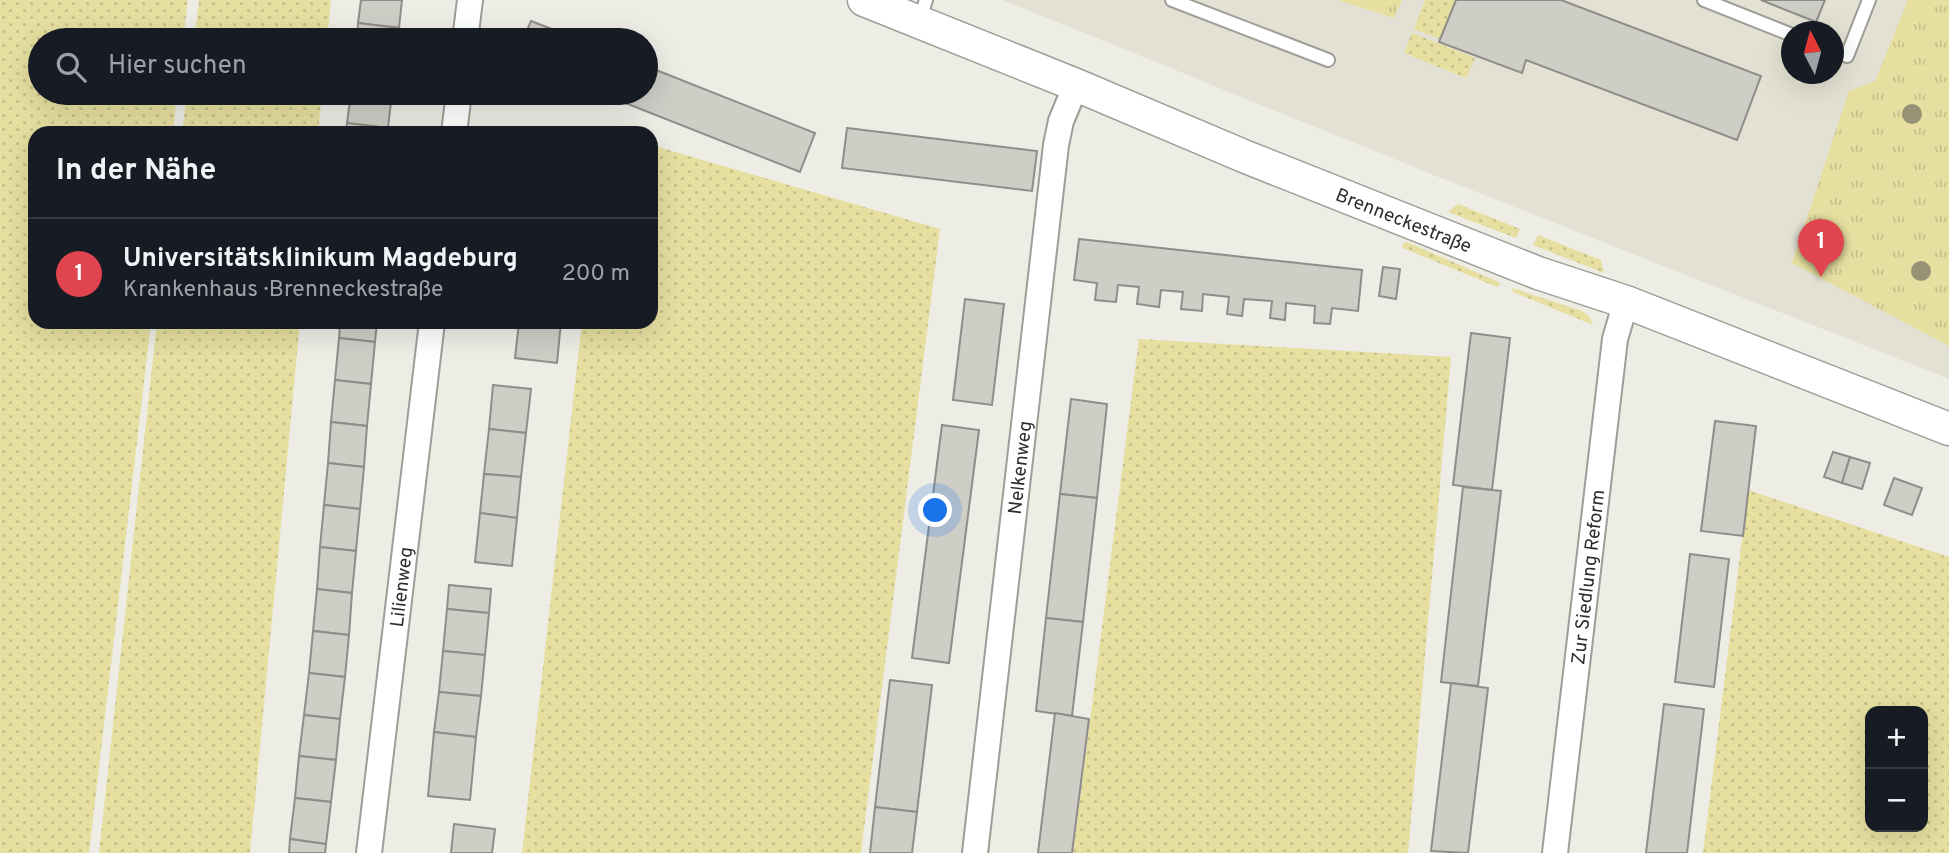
<!DOCTYPE html>
<html lang="de">
<meta charset="utf-8">
<style>
body{margin:0;font-family:Overpass,sans-serif;background:#242831;color:#f1f3f6}
.controls{position:absolute;right:21px;bottom:21px;display:grid;overflow:hidden;border-radius:14px;box-shadow:0 7px 28px #0002}
.controls button{width:63px;height:63px;display:grid;place-items:center;padding:0;border:0;border-bottom:2px solid #363941;background:#171b24;color:#f1f3f6;font:35px sans-serif}
.compass{position:absolute;left:1781px;top:21px;width:63px;height:63px;border-radius:50%;background:#171b24;box-shadow:0 7px 28px #0002;rotate:354deg}
.you{position:absolute;left:936px;top:511px;width:24px;height:24px;margin:-18px;border:5px solid #fff;border-radius:50%;background:#1a73e8;box-shadow:0 0 0 10px #1a73e833}
.badge{display:grid;place-items:center;width:46px;height:46px;border-radius:50%;background:#db2777;color:#fff;font-size:23px;font-weight:700}
.pin{position:absolute;translate:-50% -58px;filter:drop-shadow(0 2px 4px #0008)}
.pin::after{content:'';position:absolute;top:37px;width:24px;height:21px;background:inherit;clip-path:polygon(0 0,100% 0,50% 100%)}
.list{margin:0;padding:0;list-style:none}
h2{display:flex;justify-content:space-between;align-items:center;height:91px;margin:0;padding:0 28px;font-size:30px}
h2 small{font-size:23px;font-weight:400;color:#9ea1a6}
.list li{display:grid;grid-template-columns:46px 1fr auto;gap:21px;align-items:center;box-sizing:border-box;height:112px;padding:0 28px;border-top:2px solid #363941}
.list b{display:block;font-size:26px;white-space:nowrap}
.list p{margin:0;font-size:23px;white-space:nowrap;color:#9ea1a6}
.list em{font-size:23px;font-style:normal;color:#9ea1a6}
.icon{flex:none;width:38px;height:38px;fill:none;stroke:currentColor;stroke-width:2;stroke-linecap:round;stroke-linejoin:round}
.map{position:relative;flex:none;width:1949px;height:853px;overflow:hidden}
.search{position:absolute;background:#171b24;box-shadow:0 7px 28px #0002;left:28px;top:28px;width:630px;height:77px;display:flex;align-items:center;gap:18px;box-sizing:border-box;padding:0 24px;border-radius:38px;color:#9ea1a6;font-size:26px}
.panel{position:absolute;background:#171b24;box-shadow:0 7px 28px #0002;left:28px;top:126px;width:630px;height:203px;border-radius:21px}
.map>svg:first-child{display:block}
.built{fill:#e2e1d3;fill-rule:evenodd}
.grass{fill:url(#grass-dots);fill-rule:evenodd}
.park{fill:url(#park-tufts)}
.building{fill:#cecdc6;stroke:#8e8d87;stroke-width:2}
.lines{fill:none;stroke-linecap:round;stroke-linejoin:round}
.service-casing{stroke:#9e9d97;stroke-width:16}
.minor-casing{stroke:#9e9d97;stroke-width:28}
.tertiary-casing{stroke:#9e9d97;stroke-width:35}
.service{stroke:#fff;stroke-width:12}
.minor{stroke:#fff;stroke-width:24}
.tertiary{stroke:#fff;stroke-width:32}
.tree{fill:#969273}
.labels{text-anchor:middle;stroke-width:5;stroke-linejoin:round;paint-order:stroke}
.street-label{font-size:19px;fill:#2d2d2a;stroke:#fafaf2}
</style>
<div class="map">
<svg width="1949" height="853" viewBox="0 0 1949 853">
<defs>
<pattern id="grass-dots" width="8" height="8" patternUnits="userSpaceOnUse" patternTransform="scale(1.75)"><rect width="8" height="8" fill="#e6dfa0"/><path d="M2 2h.1M6 6h.1" fill="none" stroke="#c6c08a" stroke-width="1.8" stroke-linecap="round"/></pattern>
<pattern id="park-tufts" width="24" height="20" patternUnits="userSpaceOnUse" patternTransform="scale(1.75)"><rect width="24" height="20" fill="#e6dfa0"/><path d="M3 7l-1-3M5 7V3M7 7l1-3M15 17l-1-3M17 17v-4M19 17l1-3" fill="none" stroke="#c6c08a"/></pattern>
</defs>
<rect width="100%" height="100%" fill="#edece5"/>
<path class="built" d="M1003,0H1949V379L1436,176ZM1792,32H1834V74H1792Z"/>
<g class="grass">
<polygon points="0,0 188,0 183,40 40,40 40,93 177,93 173,133 35,133 35,322 151,322 89,853 0,853"/>
<polygon points="199,0 331,0 327,40 194,40"/>
<polygon points="1425,0 1456,0 1440,39 1414,29"/>
<polygon points="1412,33 1475,58 1466,78 1404,53"/>
<polygon points="187,93 322,93 318,133 182,133"/>
<polygon points="651,145 940,229 861,853 522,853 582,322 651,322"/>
<polygon points="1458,204 1520,229 1516,238 1448,212"/>
<polygon points="1538,235 1601,260 1604,273 1533,245"/>
<polygon points="1407,242 1501,283 1497,287 1403,248 1402,244"/>
<polygon points="1512,288 1582,311 1589,316 1593,325 1513,292"/>
<polygon points="157,322 300,322 250,853 99,853"/>
<polygon points="1139,339 1451,357 1408,853 1073,853"/>
<path d="M1748,490L1949,557V853H1703ZM1870,711H1923V827H1870Z"/>
</g>
<g class="park">
<polygon points="1338,0 1402,0 1394,18"/>
<polygon points="1908,0 1949,0 1949,346 1792,263 1849,91 1875,81"/>
</g>
<g class="building">
<polygon points="361,0 402,0 399,28 358,23"/>
<polygon points="1456,0 1561,0 1761,76 1737,140 1526,60 1522,73 1439,42"/>
<polygon points="1761,0 1825,0 1816,22"/>
<polygon points="531,21 580,40 523,40"/>
<polygon points="358,23 399,28 398,40 357,40"/>
<polygon points="646,66 815,133 800,172 600,93 646,93"/>
<polygon points="351,93 392,93 388,128 347,123"/>
<polygon points="347,123 388,128 387,133 346,133"/>
<polygon points="847,128 1037,151 1032,191 842,168"/>
<polygon points="1079,239 1362,270 1358,311 1332,308 1330,324 1314,323 1315,306 1286,303 1285,320 1270,318 1272,301 1244,299 1242,316 1227,314 1229,297 1203,294 1202,311 1181,309 1183,292 1161,290 1159,307 1137,304 1139,287 1118,285 1116,302 1095,300 1097,283 1074,280"/>
<polygon points="1383,267 1400,269 1396,299 1379,296"/>
<polygon points="965,299 1004,304 992,405 953,400"/>
<polygon points="340,322 377,322 375,342 339,338"/>
<polygon points="519,322 561,322 557,363 515,358"/>
<polygon points="1471,333 1510,338 1492,490 1453,485"/>
<polygon points="339,338 375,342 371,384 335,380"/>
<polygon points="335,380 371,384 367,426 331,422"/>
<polygon points="493,385 531,389 526,433 489,429"/>
<polygon points="1071,399 1107,404 1097,498 1060,494"/>
<polygon points="1715,421 1756,426 1743,536 1701,531"/>
<polygon points="331,422 367,426 364,467 328,463"/>
<polygon points="942,425 979,430 949,663 912,658"/>
<polygon points="489,429 526,433 521,477 484,474"/>
<polygon points="1833,452 1850,457 1842,483 1824,477"/>
<polygon points="1850,457 1870,463 1862,489 1842,483"/>
<polygon points="328,463 364,467 360,509 324,505"/>
<polygon points="484,474 521,477 517,518 480,513"/>
<polygon points="1894,478 1922,488 1912,515 1884,505"/>
<polygon points="1463,487 1501,491 1478,686 1441,682"/>
<polygon points="1060,494 1097,498 1083,622 1046,618"/>
<polygon points="324,505 360,509 356,551 320,547"/>
<polygon points="480,513 517,518 512,566 475,562"/>
<polygon points="320,547 356,551 352,593 317,589"/>
<polygon points="1690,554 1729,559 1714,687 1675,682"/>
<polygon points="449,585 491,589 489,613 447,609"/>
<polygon points="317,589 352,593 349,635 313,631"/>
<polygon points="447,609 489,613 485,655 443,651"/>
<polygon points="1046,618 1083,622 1072,716 1036,711"/>
<polygon points="313,631 349,635 345,677 309,673"/>
<polygon points="443,651 485,655 481,696 439,692"/>
<polygon points="309,673 345,677 340,719 304,715"/>
<polygon points="890,680 932,685 917,812 875,807"/>
<polygon points="1451,683 1488,688 1468,853 1431,851"/>
<polygon points="439,692 481,696 476,737 434,732"/>
<polygon points="1664,704 1704,709 1687,853 1646,853"/>
<polygon points="1055,713 1089,719 1072,853 1038,853"/>
<polygon points="304,715 340,719 336,760 299,756"/>
<polygon points="434,732 476,737 470,800 428,796"/>
<polygon points="299,756 336,760 331,802 295,798"/>
<polygon points="295,798 331,802 326,844 290,839"/>
<polygon points="875,807 917,812 912,853 870,853"/>
<polygon points="454,824 495,829 492,853 451,853"/>
<polygon points="290,839 326,844 325,853 289,853"/>
</g>
<g class="lines">
<defs>
<g id="service">
<polyline points="1172,0 1328,60"/>
<polyline points="1704,0 1792,35"/>
<polyline points="919,21 926,0"/>
<polyline points="1834,51 1847,56 1869,0"/>
</g>
<g id="minor">
<polyline points="465,40 470,0"/>
<polyline points="454,133 459,93"/>
<path id="s1" d="M369,853L432,322"/>
<path id="s2" d="M975,853L1056,145L1061,121L1076,85"/>
<path id="s3" d="M1555,853L1615,339L1626,302"/>
</g>
<g id="tertiary">
<path id="s4" d="M864,0L1076,85L1246,157L1538,273L1626,302L1949,429"/>
</g>
</defs>
<use href="#service" class="service-casing"/>
<use href="#minor" class="minor-casing"/>
<use href="#tertiary" class="tertiary-casing"/>
<use href="#service" class="service"/>
<use href="#minor" class="minor"/>
<use href="#tertiary" class="tertiary"/>
</g>
<g class="tree">
<circle cx="1912" cy="114" r="10"/>
<circle cx="1921" cy="271" r="10"/>
</g>
<g class="labels">
<g class="street-label">
<text dy="7" stroke="none"><textPath href="#s4" startOffset="583">Brenneckestraße</textPath></text>
<text dy="7" stroke="none"><textPath href="#s2" startOffset="388">Nelkenweg</textPath></text>
<text dy="7" stroke="none"><textPath href="#s3" startOffset="278">Zur Siedlung Reform</textPath></text>
<text dy="7" stroke="none"><textPath href="#s1" startOffset="268">Lilienweg</textPath></text>
</g>
</g>
</svg>
<div class="controls">
<button>+</button>
<button>−</button>
</div>
<svg class="compass" viewBox="-18 -18 36 36"><path d="M0-13l5 13h-10z" fill="#e53935"/><path d="M0 13l5-13h-10z" fill="#9ea1a6"/></svg>
<div class="you"></div>
<div class="pin badge" style="left:1821px;top:277px;background:#e0444e">1</div>
<div class="search"><svg class="icon" aria-label="search" viewBox="0 0 24 24"><circle cx="10" cy="10" r="6"/><path d="M15 15l6 6"/></svg>Hier suchen</div>
<section class="panel">
<h2>In der Nähe<small></small></h2>
<ul class="list">
<li><span class="badge" style="background:#e0444e">1</span><div><b>Universitätsklinikum Magdeburg</b><p>Krankenhaus · Brenneckestraße</p></div><em>200 m</em></li>
</ul>
</section>
</div>
